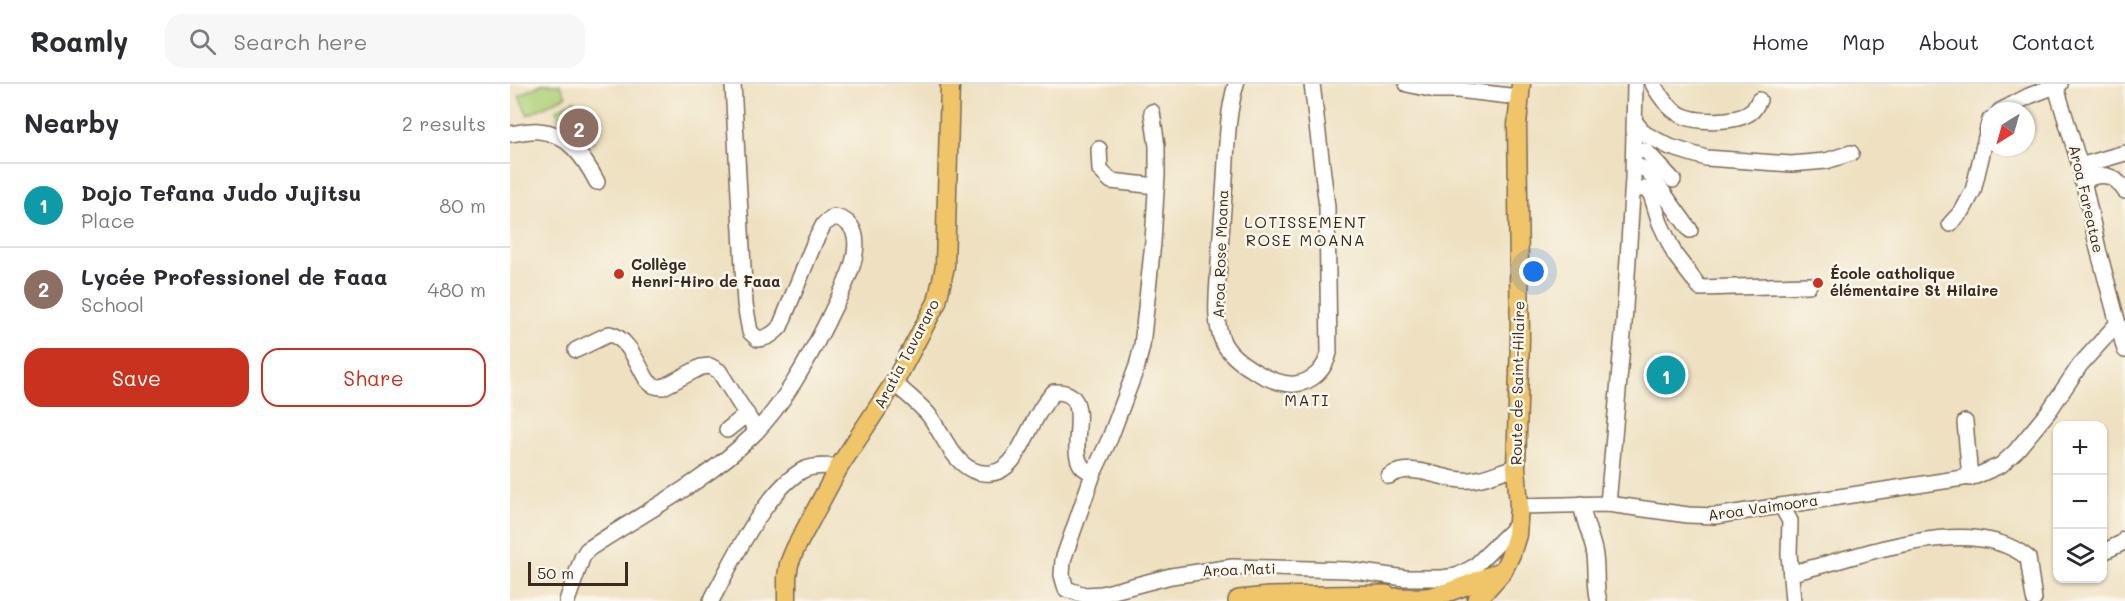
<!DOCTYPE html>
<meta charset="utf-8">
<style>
body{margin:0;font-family:Mali,sans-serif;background:#f7f7f7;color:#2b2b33}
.controls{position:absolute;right:18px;bottom:18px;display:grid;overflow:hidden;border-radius:12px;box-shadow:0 2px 4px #0004}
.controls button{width:54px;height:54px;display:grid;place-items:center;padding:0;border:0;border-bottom:2px solid #e1e1e2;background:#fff;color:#2b2b33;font:30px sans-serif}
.compass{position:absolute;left:1471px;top:18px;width:54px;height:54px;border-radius:50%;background:#fff;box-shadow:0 2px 4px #0004;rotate:217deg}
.scale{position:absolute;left:18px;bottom:15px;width:100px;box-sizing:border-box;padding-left:6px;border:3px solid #3b2a1e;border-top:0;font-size:16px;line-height:21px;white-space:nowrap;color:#3b2a1e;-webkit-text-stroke:4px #fbf7ec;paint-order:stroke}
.you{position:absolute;left:1024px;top:188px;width:21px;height:21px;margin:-15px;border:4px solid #fff;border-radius:50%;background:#1a73e8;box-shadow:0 0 0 9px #1a73e833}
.badge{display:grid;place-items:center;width:39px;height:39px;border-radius:50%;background:#c8321e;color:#fff;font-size:20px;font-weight:700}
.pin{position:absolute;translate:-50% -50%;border:3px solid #fff;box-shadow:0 2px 6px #0006}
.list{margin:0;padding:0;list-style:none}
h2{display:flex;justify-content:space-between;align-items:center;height:78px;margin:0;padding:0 24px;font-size:26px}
h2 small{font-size:20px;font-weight:400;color:#7c7c81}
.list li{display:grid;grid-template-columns:39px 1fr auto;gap:18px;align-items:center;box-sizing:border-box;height:84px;padding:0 24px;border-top:2px solid #e1e1e2}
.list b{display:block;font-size:22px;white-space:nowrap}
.list p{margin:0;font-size:20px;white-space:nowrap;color:#7c7c81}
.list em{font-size:20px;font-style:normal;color:#7c7c81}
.actions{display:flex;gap:12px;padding:18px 24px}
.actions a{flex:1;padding:14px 0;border:2px solid #c8321e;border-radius:18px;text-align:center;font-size:21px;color:#c8321e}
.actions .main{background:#c8321e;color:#fff}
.icon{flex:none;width:33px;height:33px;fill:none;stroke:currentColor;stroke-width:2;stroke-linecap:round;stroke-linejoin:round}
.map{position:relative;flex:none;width:1615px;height:517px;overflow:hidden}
header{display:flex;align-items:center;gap:36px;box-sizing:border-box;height:84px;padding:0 30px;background:#fff;border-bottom:2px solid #e1e1e2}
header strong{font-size:28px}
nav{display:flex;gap:33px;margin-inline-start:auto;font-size:21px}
.search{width:420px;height:54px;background:#f7f7f7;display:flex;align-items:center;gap:15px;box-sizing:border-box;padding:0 21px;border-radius:18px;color:#7c7c81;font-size:22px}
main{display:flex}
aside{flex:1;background:#fff}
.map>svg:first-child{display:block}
.green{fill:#aed079;stroke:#747d4c;stroke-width:1.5}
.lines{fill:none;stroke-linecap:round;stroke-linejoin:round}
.minor-casing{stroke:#7a6a57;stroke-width:18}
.major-casing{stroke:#7a6a57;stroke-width:21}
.highway-casing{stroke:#7a6a57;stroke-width:24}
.minor{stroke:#fff;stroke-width:15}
.major{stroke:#f0c469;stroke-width:18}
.highway{stroke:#f0c469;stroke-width:21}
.poi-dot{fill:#c8321e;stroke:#fbf7ec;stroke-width:2}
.labels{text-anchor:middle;stroke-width:5;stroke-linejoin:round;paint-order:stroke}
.street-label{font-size:15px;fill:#3b2a1e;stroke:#fbf7ec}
.poi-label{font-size:15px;font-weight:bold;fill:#3b2a1e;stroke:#fbf7ec;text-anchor:start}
.neighbourhood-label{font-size:16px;letter-spacing:1.5px;fill:#3b2a1e;stroke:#fbf7ec}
</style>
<header>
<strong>Roamly</strong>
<div class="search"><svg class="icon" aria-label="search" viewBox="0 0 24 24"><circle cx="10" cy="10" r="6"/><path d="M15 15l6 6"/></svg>Search here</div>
<nav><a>Home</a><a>Map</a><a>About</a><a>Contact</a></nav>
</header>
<main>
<aside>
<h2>Nearby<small>2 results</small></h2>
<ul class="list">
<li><span class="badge" style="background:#0f9aa8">1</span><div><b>Dojo Tefana Judo Jujitsu</b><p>Place</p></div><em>80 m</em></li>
<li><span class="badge" style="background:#8d6e63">2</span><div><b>Lycée Professionel de Faaa</b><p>School</p></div><em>480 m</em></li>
</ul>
<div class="actions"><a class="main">Save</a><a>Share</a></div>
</aside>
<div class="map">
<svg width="1615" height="517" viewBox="0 0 1615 517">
<rect width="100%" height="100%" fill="#fbf7ec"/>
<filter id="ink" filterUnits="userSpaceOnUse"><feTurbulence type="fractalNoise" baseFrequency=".0167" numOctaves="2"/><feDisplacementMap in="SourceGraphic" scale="12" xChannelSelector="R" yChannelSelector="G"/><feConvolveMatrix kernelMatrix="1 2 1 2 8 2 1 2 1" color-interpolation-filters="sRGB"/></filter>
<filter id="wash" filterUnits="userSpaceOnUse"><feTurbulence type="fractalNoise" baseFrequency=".008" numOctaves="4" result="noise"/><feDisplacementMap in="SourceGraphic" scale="24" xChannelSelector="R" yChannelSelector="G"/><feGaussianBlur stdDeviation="1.35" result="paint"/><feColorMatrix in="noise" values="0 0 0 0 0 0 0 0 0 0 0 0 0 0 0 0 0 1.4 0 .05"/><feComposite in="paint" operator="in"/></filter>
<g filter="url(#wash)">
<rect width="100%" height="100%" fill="#eee0c0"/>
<g class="green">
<polygon points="31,0 50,0 56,12 18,31 9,12"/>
<polygon points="64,16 84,57 66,67 46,26"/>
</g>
</g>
<g filter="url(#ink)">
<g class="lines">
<defs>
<g id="minor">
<path d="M726,0C717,31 717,62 715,95C713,128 710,161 708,195C707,215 704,238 713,258C722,277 763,302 785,300C803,298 815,285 819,269L817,123L802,0"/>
<polyline points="897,0 925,6 948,6 1008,13"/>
<path d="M1143,0C1150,13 1158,24 1171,31C1187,39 1226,39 1241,28C1244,26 1247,20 1249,16"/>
<polyline points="1545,0 1570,82 1588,165 1615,266"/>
<polyline points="1490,27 1519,12 1550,0"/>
<polyline points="1125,38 1135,50 1160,63 1196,74 1281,80 1316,77 1341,69"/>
<path d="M0,50C9,49 19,46 29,47C58,49 75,75 87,98"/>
<polyline points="589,65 590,86 601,97 646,102"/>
<polyline points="1125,66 1136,67 1163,96"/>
<polyline points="1124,81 1137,86 1180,146"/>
<polyline points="1570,82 1615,69"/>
<path d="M1572,97C1591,88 1604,89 1615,107"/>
<polyline points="1123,105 1136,105 1141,110 1150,139 1165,171 1190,204 1299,201"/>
<polyline points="1440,140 1453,126 1463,107 1480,36"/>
<path d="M66,266L99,250C118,253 128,281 137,296C142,302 146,303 153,303L191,283L200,282L209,287L247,347"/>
<path d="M384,299C396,309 408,319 418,330C435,352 447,393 481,389C491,388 498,382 504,374C518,353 526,327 544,308C587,306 557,361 571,381C574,385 579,387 583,390L553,476L552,491L556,505L575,511L592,510L661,492L723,483L838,486L895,494H932L947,492L964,483L1007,441"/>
<polyline points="1455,338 1460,394"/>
<polyline points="217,346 237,330"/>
<polyline points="583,390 600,354 627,282 632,262 643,158 647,91 647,62 642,28"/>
<path d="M879,392C902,378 927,394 952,396C969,398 990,387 1006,383"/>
<path d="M1071,420C1074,436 1080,450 1084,466C1088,483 1084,501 1089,517"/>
<polyline points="1098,420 1114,239 1123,95 1125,0"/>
<polyline points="1009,422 1098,420 1178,431 1205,432 1466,392 1491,381 1505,368 1539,327 1570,281 1607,240"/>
<polyline points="1272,423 1280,437 1279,470 1283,517"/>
<polyline points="1595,467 1614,458 1615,455"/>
<path d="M1281,489C1346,475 1460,426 1518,474L1524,515"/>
<path d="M57,517L72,474L77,466C132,429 194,399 242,352C274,320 297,278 317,238C326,218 339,197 344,175C348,157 347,137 324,133L314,140L305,157L270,243C263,250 258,254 248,255L240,248L235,220L223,0"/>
<path d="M201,517C221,480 255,407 293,386C304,381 318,382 329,383"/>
</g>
<g id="major">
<path d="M864,516C884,510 904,517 924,512C946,507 969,496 990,488"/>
<polyline points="277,517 277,493 279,480 285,465 329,383 384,299 427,218 435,182 440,0"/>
<polyline points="966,517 993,487 1001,470 1007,451 1009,422 1006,383 1010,255 1007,41 1011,0"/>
</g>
<polyline id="highway" points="729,517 759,514 876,512"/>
</defs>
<use href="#minor" class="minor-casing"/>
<use href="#major" class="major-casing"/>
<use href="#highway" class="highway-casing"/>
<use href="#minor" class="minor"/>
<use href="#major" class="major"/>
<use href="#highway" class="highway"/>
</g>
</g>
<g class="poi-dot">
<circle cx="109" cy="190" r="6"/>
<circle cx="1308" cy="199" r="6"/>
</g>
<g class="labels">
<g class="street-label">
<text transform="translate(1576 115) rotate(77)" y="5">Aroa Fareatae</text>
<text transform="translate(711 170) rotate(-88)" y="5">Aroa Rose Moana</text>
<text transform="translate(397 270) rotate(-62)" y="5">Aratia Tavararo</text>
<text transform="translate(1008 299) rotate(-89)" y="5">Route de Saint-Hilaire</text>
<text transform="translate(1253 424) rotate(-8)" y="5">Aroa Vaimoora</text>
<text transform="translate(729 486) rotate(-2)" y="5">Aroa Mati</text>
</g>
<g class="poi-label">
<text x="121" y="186">Collège<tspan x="121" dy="17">Henri-Hiro de Faaa</tspan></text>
<text x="1320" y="195">École catholique<tspan x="1320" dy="17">élémentaire St Hilaire</tspan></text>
</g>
<g class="neighbourhood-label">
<text x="796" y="144">LOTISSEMENT<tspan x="796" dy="18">ROSE MOANA</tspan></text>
<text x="797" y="322">MATI</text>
</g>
</g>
</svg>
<div class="controls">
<button>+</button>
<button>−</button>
<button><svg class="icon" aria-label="layers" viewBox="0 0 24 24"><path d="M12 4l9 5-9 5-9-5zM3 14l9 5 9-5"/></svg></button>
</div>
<svg class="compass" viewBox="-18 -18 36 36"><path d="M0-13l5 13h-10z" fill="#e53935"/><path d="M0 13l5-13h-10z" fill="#7c7c81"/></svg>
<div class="scale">50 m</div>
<div class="you"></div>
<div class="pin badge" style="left:1156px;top:291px;background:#0f9aa8">1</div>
<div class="pin badge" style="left:69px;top:44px;background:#8d6e63">2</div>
</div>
</main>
